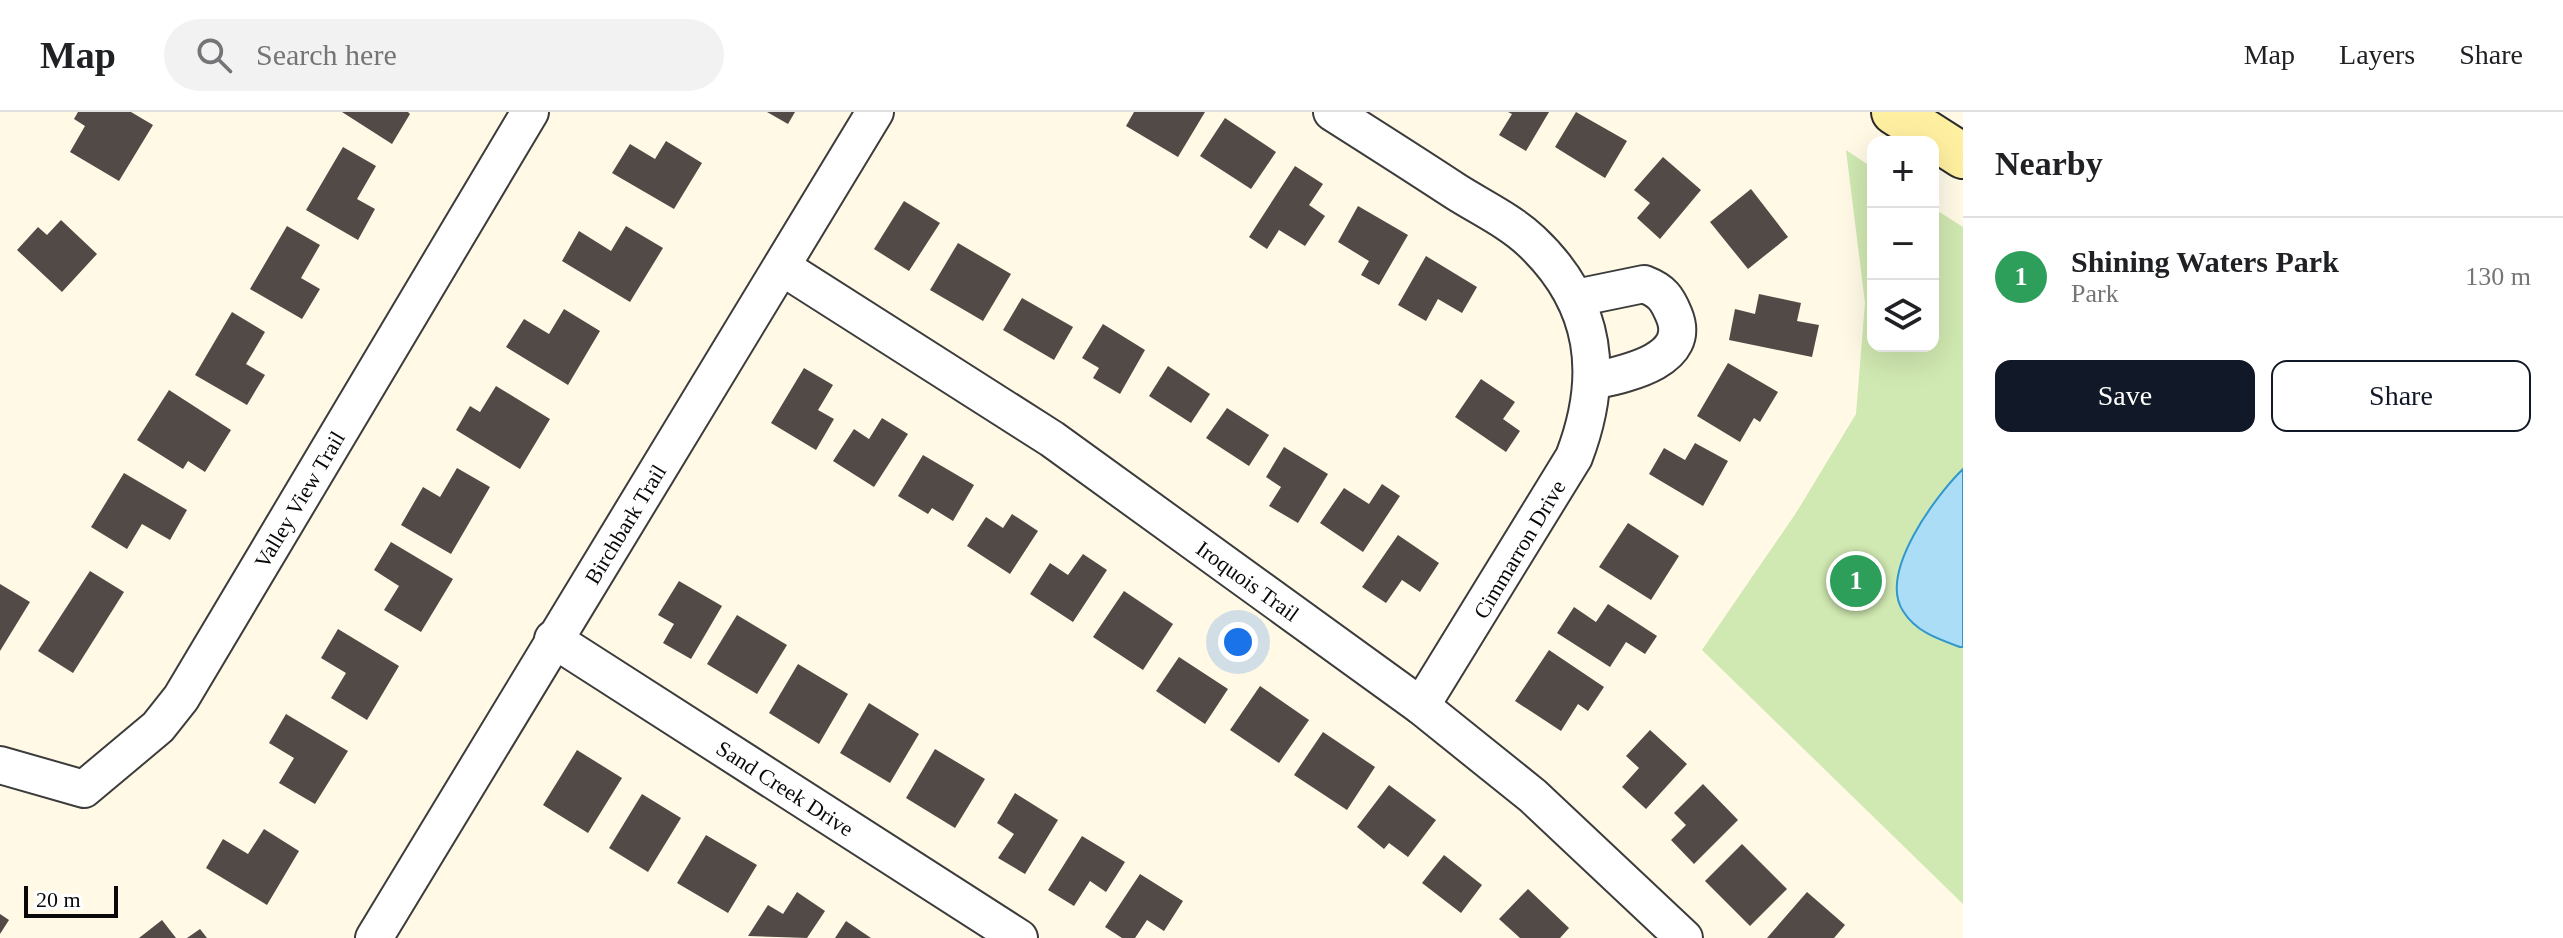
<!DOCTYPE html>
<meta charset="utf-8">
<style>
body{margin:0;font-family:Georgia,serif;background:#f2f2f2;color:#202124}
.controls{position:absolute;right:24px;top:24px;display:grid;overflow:hidden;border-radius:16px;box-shadow:0 8px 32px #0002}
.controls button{width:72px;height:72px;display:grid;place-items:center;padding:0;border:0;border-bottom:2px solid #e0e0e0;background:#fff;color:#202124;font:40px sans-serif}
.scale{position:absolute;left:24px;bottom:20px;width:94px;box-sizing:border-box;padding-left:8px;border:4px solid #090909;border-top:0;font-size:22px;line-height:28px;white-space:nowrap;color:#090909;-webkit-text-stroke:6px #fff;paint-order:stroke}
.you{position:absolute;left:1238px;top:530px;width:28px;height:28px;margin:-20px;border:6px solid #fff;border-radius:50%;background:#1a73e8;box-shadow:0 0 0 12px #1a73e833}
.badge{display:grid;place-items:center;width:52px;height:52px;border-radius:50%;background:#111827;color:#fff;font-size:26px;font-weight:700}
.pin{position:absolute;translate:-50% -50%;border:4px solid #fff;box-shadow:0 2px 8px #0006}
.list{margin:0;padding:0;list-style:none}
h2{display:flex;justify-content:space-between;align-items:center;height:104px;margin:0;padding:0 32px;font-size:34px}
h2 small{font-size:26px;font-weight:400;color:#757577}
.list li{display:grid;grid-template-columns:52px 1fr auto;gap:24px;align-items:center;box-sizing:border-box;height:120px;padding:0 32px;border-top:2px solid #e0e0e0}
.list b{display:block;font-size:30px;white-space:nowrap}
.list p{margin:0;font-size:26px;white-space:nowrap;color:#757577}
.list em{font-size:26px;font-style:normal;color:#757577}
.actions{display:flex;gap:16px;padding:24px 32px}
.actions a{flex:1;padding:18px 0;border:2px solid #111827;border-radius:16px;text-align:center;font-size:28px;color:#111827}
.actions .main{background:#111827;color:#fff}
.icon{flex:none;width:44px;height:44px;fill:none;stroke:currentColor;stroke-width:2;stroke-linecap:round;stroke-linejoin:round}
.map{position:relative;flex:none;width:1963px;height:826px;overflow:hidden}
header{display:flex;align-items:center;gap:48px;box-sizing:border-box;height:112px;padding:0 40px;background:#fff;border-bottom:2px solid #e0e0e0}
header strong{font-size:38px}
nav{display:flex;gap:44px;margin-inline-start:auto;font-size:28px}
.search{width:560px;height:72px;background:#f2f2f2;display:flex;align-items:center;gap:20px;box-sizing:border-box;padding:0 28px;border-radius:44px;color:#757577;font-size:30px}
main{display:flex}
aside{flex:1;background:#fff}
.map>svg:first-child{display:block}
.green{fill:#d0e8b1}
.water{fill:#abdef6;stroke:#3297cd;stroke-width:2}
.building{fill:#524a46}
.lines{fill:none;stroke-linecap:round;stroke-linejoin:round}
.minor-casing{stroke:#3c3c3c;stroke-width:40}
.secondary-casing{stroke:#2b2b2b;stroke-width:48}
.minor{stroke:#fff;stroke-width:36}
.secondary{stroke:#fff0a1;stroke-width:44}
.labels{text-anchor:middle;stroke-width:8;stroke-linejoin:round;paint-order:stroke}
.street-label{font-size:22px;fill:#090909;stroke:#fff}
</style>
<header>
<strong>Map</strong>
<div class="search"><svg class="icon" aria-label="search" viewBox="0 0 24 24"><circle cx="10" cy="10" r="6"/><path d="M15 15l6 6"/></svg>Search here</div>
<nav><a>Map</a><a>Layers</a><a>Share</a></nav>
</header>
<main>
<div class="map">
<svg width="1963" height="826" viewBox="0 0 1963 826">
<rect width="100%" height="100%" fill="#fff9e6"/>
<polygon class="green" points="1846,38 1873,56 1873,234 1933,234 1933,96 1963,115 1963,792 1702,538 1796,401 1856,302 1865,191"/>
<path class="water" d="M1963,357V535H1960C1938,527 1916,520 1903,499C1878,461 1936,383 1963,357Z"/>
<g class="building">
<polygon points="78,0 131,0 153,13 119,69 70,40 85,14 74,7"/>
<polygon points="342,0 408,0 410,2 392,32"/>
<polygon points="767,0 795,0 788,12"/>
<polygon points="1134,0 1205,0 1178,45 1126,14"/>
<polygon points="1508,0 1549,0 1526,39 1499,23 1512,2"/>
<polygon points="1576,0 1627,29 1605,66 1555,35"/>
<polygon points="1225,6 1276,40 1251,77 1200,44"/>
<polygon points="666,29 702,51 674,97 612,61 630,32 655,47"/>
<polygon points="343,35 376,54 357,87 375,97 358,128 306,98"/>
<polygon points="1663,45 1701,78 1660,127 1637,106 1650,91 1634,78"/>
<polygon points="1295,54 1323,72 1309,93 1325,104 1305,134 1279,118 1267,137 1249,125"/>
<polygon points="1751,77 1788,125 1748,157 1710,110"/>
<polygon points="904,89 940,111 909,159 874,137"/>
<polygon points="1358,94 1408,123 1379,173 1361,163 1369,149 1338,130"/>
<polygon points="61,108 97,142 62,180 17,138 38,115 47,123"/>
<polygon points="287,114 320,133 301,166 320,177 302,207 250,177"/>
<polygon points="626,114 663,136 630,190 562,149 579,119 611,139"/>
<polygon points="958,131 1011,162 983,209 930,178"/>
<polygon points="1426,144 1477,175 1462,201 1438,187 1426,209 1398,193"/>
<polygon points="1759,182 1801,191 1797,209 1819,213 1812,245 1729,228 1735,197 1755,202"/>
<polygon points="1022,186 1073,215 1054,248 1003,218"/>
<polygon points="564,197 600,219 568,273 506,235 524,207 549,222"/>
<polygon points="232,200 265,220 246,252 265,263 247,293 195,263"/>
<polygon points="1103,212 1145,238 1120,282 1093,266 1099,256 1082,246"/>
<polygon points="1728,251 1778,280 1760,310 1754,306 1740,330 1697,304"/>
<polygon points="1168,254 1210,282 1191,311 1149,284"/>
<polygon points="804,256 833,273 818,298 834,307 816,338 771,311"/>
<polygon points="1481,267 1515,290 1503,307 1520,319 1506,340 1455,305"/>
<polygon points="496,274 550,307 520,357 456,318 470,294 480,300"/>
<polygon points="169,278 231,318 205,360 188,349 183,357 137,328"/>
<polygon points="1227,296 1269,323 1249,354 1206,326"/>
<polygon points="882,306 908,322 874,375 833,349 854,317 869,327"/>
<polygon points="1695,331 1728,349 1703,394 1649,362 1664,336 1685,348"/>
<polygon points="1284,335 1328,362 1298,411 1269,394 1281,375 1266,365"/>
<polygon points="923,343 974,373 953,409 932,396 928,402 898,384"/>
<polygon points="457,356 490,375 451,442 401,413 423,375 440,385"/>
<polygon points="124,361 187,398 170,428 142,412 127,437 91,415"/>
<polygon points="1382,372 1400,384 1363,440 1320,411 1344,376 1369,392"/>
<polygon points="1012,402 1038,419 1010,462 967,434 986,405 1003,416"/>
<polygon points="1628,411 1679,444 1651,488 1599,455"/>
<polygon points="1398,423 1439,451 1420,480 1402,468 1386,491 1362,475"/>
<polygon points="391,430 453,467 421,520 384,498 399,474 374,458"/>
<polygon points="1083,442 1107,458 1073,510 1030,482 1050,451 1068,463"/>
<polygon points="90,459 124,480 73,561 38,539"/>
<polygon points="679,469 722,494 691,547 663,531 674,512 658,503"/>
<polygon points="0,472 30,490 0,539"/>
<polygon points="1124,479 1173,512 1143,558 1093,525"/>
<polygon points="1608,492 1657,524 1645,542 1626,530 1610,555 1557,521 1574,495 1596,510"/>
<polygon points="737,503 787,533 757,582 707,552"/>
<polygon points="338,517 399,554 367,608 331,586 346,561 321,546"/>
<polygon points="1549,538 1604,575 1588,599 1578,592 1561,619 1515,589"/>
<polygon points="1179,545 1228,577 1205,612 1156,579"/>
<polygon points="798,552 848,582 819,632 769,601"/>
<polygon points="1260,574 1309,608 1279,651 1230,618"/>
<polygon points="869,591 919,622 890,671 840,641"/>
<polygon points="286,602 348,639 315,692 279,671 294,646 269,631"/>
<polygon points="1650,618 1687,652 1646,697 1622,675 1639,656 1626,644"/>
<polygon points="1323,620 1375,655 1347,698 1294,663"/>
<polygon points="935,637 985,667 955,716 906,686"/>
<polygon points="577,638 622,666 588,721 543,693"/>
<polygon points="1703,672 1738,708 1694,752 1671,728 1686,713 1674,701"/>
<polygon points="1389,673 1436,708 1408,745 1389,731 1384,737 1357,715"/>
<polygon points="1015,681 1058,708 1025,762 998,746 1014,722 997,711"/>
<polygon points="642,682 681,706 648,760 609,736"/>
<polygon points="264,717 299,739 267,793 206,756 223,727 248,742"/>
<polygon points="706,723 757,753 728,801 677,771"/>
<polygon points="1082,724 1125,750 1106,780 1090,769 1074,794 1048,778"/>
<polygon points="1742,732 1787,777 1750,814 1705,769"/>
<polygon points="1444,743 1482,773 1461,801 1422,771"/>
<polygon points="1140,762 1183,789 1164,819 1147,808 1135,826 1122,826 1105,815"/>
<polygon points="1528,777 1569,816 1560,826 1520,826 1499,807"/>
<polygon points="797,780 825,799 807,826 748,824 768,793 783,802"/>
<polygon points="1807,780 1845,813 1834,826 1767,826"/>
<polygon points="0,802 9,808 0,822"/>
<polygon points="162,808 176,826 139,826"/>
<polygon points="846,809 871,826 835,826"/>
<polygon points="200,817 207,826 187,826"/>
</g>
<g class="lines">
<defs>
<g id="minor">
<path d="M1332,0C1373,26 1414,52 1455,79C1480,95 1510,109 1531,129C1597,191 1605,264 1574,345L1421,594"/>
<path id="s1" d="M782,155L1052,327L1421,594L1533,684L1684,826"/>
<path d="M1576,186L1644,172C1662,179 1667,186 1674,203C1693,249 1624,262 1593,269"/>
<path id="s2" d="M553,527L1019,826"/>
<path id="s3" d="M0,653L84,677L158,615L181,586L530,0"/>
<path id="s4" d="M374,826L875,0"/>
</g>
<polyline id="secondary" points="1894,0 1963,44"/>
</defs>
<use href="#minor" class="minor-casing"/>
<use href="#secondary" class="secondary-casing"/>
<use href="#minor" class="minor"/>
<use href="#secondary" class="secondary"/>
</g>
<g class="labels">
<g class="street-label">
<text dy="8" stroke="none"><textPath href="#s3" startOffset="452">Valley View Trail</textPath></text>
<text dy="8" stroke="none"><textPath href="#s4" startOffset="484">Birchbark Trail</textPath></text>
<text transform="translate(1519 437) rotate(-59)" y="8">Cimmarron Drive</text>
<text dy="8" stroke="none"><textPath href="#s1" startOffset="562">Iroquois Trail</textPath></text>
<text dy="8" stroke="none"><textPath href="#s2" startOffset="276">Sand Creek Drive</textPath></text>
</g>
</g>
</svg>
<div class="controls">
<button>+</button>
<button>−</button>
<button><svg class="icon" aria-label="layers" viewBox="0 0 24 24"><path d="M12 4l9 5-9 5-9-5zM3 14l9 5 9-5"/></svg></button>
</div>
<div class="scale">20 m</div>
<div class="you"></div>
<div class="pin badge" style="left:1856px;top:469px;background:#2e9e5b">1</div>
</div>
<aside>
<h2>Nearby<small></small></h2>
<ul class="list">
<li><span class="badge" style="background:#2e9e5b">1</span><div><b>Shining Waters Park</b><p>Park</p></div><em>130 m</em></li>
</ul>
<div class="actions"><a class="main">Save</a><a>Share</a></div>
</aside>
</main>
